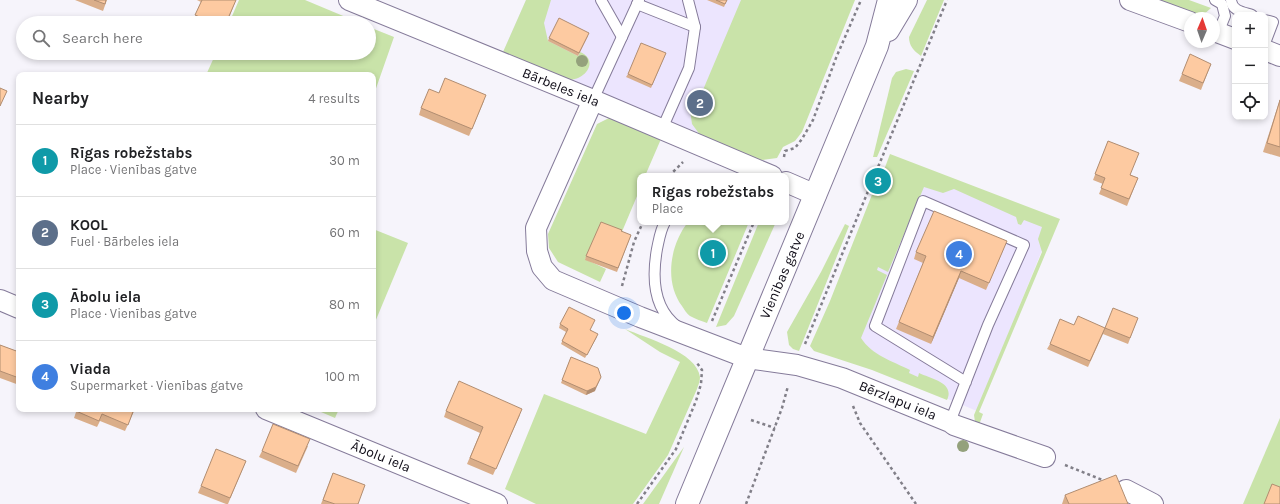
<!DOCTYPE html>
<meta charset="utf-8">
<style>
body{margin:0;font-family:Karla,sans-serif;background:#f6f6f6;color:#202124}
.controls{position:absolute;right:12px;top:12px;display:grid;overflow:hidden;border-radius:8px;box-shadow:0 2px 6px #0003}
.controls button{width:36px;height:36px;display:grid;place-items:center;padding:0;border:0;border-bottom:1px solid #e0e0e0;background:#fff;color:#202124;font:20px sans-serif}
.compass{position:absolute;left:1184px;top:12px;width:36px;height:36px;border-radius:50%;background:#fff;box-shadow:0 2px 6px #0003;rotate:2deg}
.you{position:absolute;left:624px;top:313px;width:14px;height:14px;margin:-10px;border:3px solid #fff;border-radius:50%;background:#1a73e8;box-shadow:0 0 0 6px #1a73e833}
.badge{display:grid;place-items:center;width:26px;height:26px;border-radius:50%;background:#111827;color:#fff;font-size:13px;font-weight:700}
.pin{position:absolute;translate:-50% -50%;border:2px solid #fff;box-shadow:0 1px 4px #0006}
.popup{position:absolute;left:637px;top:173px;width:152px;height:52px;box-sizing:border-box;display:grid;place-content:center;border-radius:8px;background:#fff;filter:drop-shadow(0 1px 3px #0005);font-size:13px;white-space:nowrap;color:#757577}
.popup b{font-size:15px;color:#202124}
.popup::after{content:'';position:absolute;left:50%;top:100%;margin-left:-8px;border:8px solid transparent;border-top-color:#fff}
.list{margin:0;padding:0;list-style:none}
h2{display:flex;justify-content:space-between;align-items:center;height:52px;margin:0;padding:0 16px;font-size:17px}
h2 small{font-size:13px;font-weight:400;color:#757577}
.list li{display:grid;grid-template-columns:26px 1fr auto;gap:12px;align-items:center;box-sizing:border-box;height:72px;padding:0 16px;border-top:1px solid #e0e0e0}
.list b{display:block;font-size:15px;white-space:nowrap}
.list p{margin:0;font-size:13px;white-space:nowrap;color:#757577}
.list em{font-size:13px;font-style:normal;color:#757577}
.icon{flex:none;width:22px;height:22px;fill:none;stroke:currentColor;stroke-width:2;stroke-linecap:round;stroke-linejoin:round}
.map{position:relative;flex:none;width:1280px;height:504px;overflow:hidden}
.search{position:absolute;background:#fff;box-shadow:0 2px 6px #0003;left:16px;top:16px;width:360px;height:44px;display:flex;align-items:center;gap:10px;box-sizing:border-box;padding:0 14px;border-radius:22px;color:#757577;font-size:15px}
.panel{position:absolute;background:#fff;box-shadow:0 2px 6px #0003;left:16px;top:72px;width:360px;height:340px;border-radius:8px}
.map>svg:first-child{display:block}
.built{fill:#ece5fe}
.green{fill:#c9e3a9}
.lines{fill:none;stroke-linecap:round;stroke-linejoin:round}
.service-casing{stroke:#857b9a;stroke-width:12}
.minor-casing{stroke:#857b9a;stroke-width:22}
.trunk-casing{stroke:#857b9a;stroke-width:24}
.path{stroke:#817f88;stroke-width:2.5;stroke-dasharray:3 3;stroke-linecap:butt}
.service{stroke:#fff;stroke-width:10}
.minor{stroke:#fff;stroke-width:20}
.trunk{stroke:#fff;stroke-width:22}
.tree{fill:#94a17c}
.wall{fill:#daae8a}
.shaded-wall{fill:#b18d71}
.building{fill:#fdcaa1;stroke:#b18d71}
.labels{text-anchor:middle;stroke-width:3;stroke-linejoin:round;paint-order:stroke}
.street-label{font-size:14px;fill:#0d0a15;stroke:#fff}
</style>
<div class="map">
<svg width="1280" height="504" viewBox="0 0 1280 504">
<rect width="100%" height="100%" fill="#f6f4fb"/>
<g class="built">
<polygon points="526,0 814,0 752,155 503,52"/>
<polygon points="918,168 1053,223 977,411 841,355"/>
</g>
<g class="green">
<polygon points="239,0 305,0 360,23 229,23"/>
<path d="M526,0H551L544,23L548,41L578,56L580,52C599,59 587,81 567,80L467,43L453,31L503,52Z"/>
<polygon points="741,0 855,0 802,132 795,141 783,147 777,158 761,160 730,151 703,139 692,124 690,110 692,95 700,97"/>
<path d="M927,0H944L921,56C914,51 909,46 909,37Z"/>
<polygon points="1160,0 1189,0 1211,8 1202,16"/>
<polygon points="369,27 394,37 373,97 373,75 206,75 216,53 369,53"/>
<polygon points="906,69 914,71 877,157 873,157 892,78 896,72"/>
<polygon points="611,117 661,139 645,176 640,176 640,189 621,234 585,259 606,269 600,282 558,262 549,248 548,234 597,124"/>
<path d="M890,154L1060,219L979,412L983,414L979,425L975,422L974,415L1042,252L1038,239L1042,227L1024,220L1021,225L1018,224L1016,217L954,189L943,193L924,187L888,272L878,267L877,270L887,275L861,338C872,355 892,361 910,370L909,373L918,377L919,373C932,379 955,383 947,400L872,370L814,351L810,346L830,301L873,192L883,188L887,172L884,170Z"/>
<path d="M688,222H749L707,323C702,321 695,319 690,316C687,314 684,309 682,306C664,282 670,245 688,222Z"/>
<polygon points="759,222 776,222 734,316 726,325 716,327"/>
<polygon points="845,224 849,226 799,351 793,349 789,345 787,332 821,272"/>
<polygon points="373,229 408,243 373,327"/>
<path d="M625,329C646,338 697,352 700,377C700,382 698,385 697,389L668,455L633,504H536L505,489L544,394L646,434L680,362L660,352Z"/>
<polygon points="322,409 339,409 335,418 321,412"/>
<polygon points="1280,418 1280,504 1243,504"/>
<polygon points="684,447 659,504 643,504"/>
</g>
<g class="lines">
<defs>
<g id="service">
<polyline points="601,0 622,37"/>
<polyline points="1215,0 1222,4 1225,16 1218,33"/>
<path d="M1231,0C1232,11 1243,12 1252,15"/>
<polyline points="637,4 695,27"/>
<polyline points="1265,20 1273,22 1265,43"/>
<polyline points="593,100 639,0"/>
<polyline points="662,129 689,68 695,27 688,0"/>
<path d="M665,222C660,231 659,240 657,249C652,277 653,309 678,327"/>
<polyline points="950,422 988,325 1024,245 923,201 875,326 966,382"/>
</g>
<g id="minor">
<polyline points="349,0 593,100 772,176"/>
<polyline points="1130,0 1190,22"/>
<polyline points="1214,31 1235,39"/>
<polyline points="1265,50 1280,56"/>
<polyline points="593,100 536,228 537,251 542,267 553,280 640,317 747,358 797,365 842,378 950,422 954,425 1045,457"/>
<polyline points="786,182 816,195"/>
<polyline points="0,300 19,308"/>
<polyline points="266,409 497,504"/>
<polyline points="1126,490 1153,504"/>
</g>
<g id="trunk">
<polyline points="888,30 906,0"/>
<polyline points="687,504 877,46 889,0"/>
</g>
</defs>
<use href="#service" class="service-casing"/>
<use href="#minor" class="minor-casing"/>
<use href="#trunk" class="trunk-casing"/>
<g class="path">
<polyline points="784,157 785,151 795,148 802,139 813,120 836,58 861,0"/>
<polyline points="669,176 683,162"/>
<polyline points="622,286 634,242 643,222"/>
<polyline points="712,321 754,222"/>
<polyline points="805,344 947,0"/>
<polyline points="853,406 860,423 916,504"/>
<polyline points="751,420 775,428"/>
<polyline points="1065,465 1105,481"/>
<polyline points="637,504 676,449 696,401 701,384 702,370 697,363"/>
<polyline points="746,504 782,408 788,386"/>
</g>
<use href="#service" class="service"/>
<use href="#minor" class="minor"/>
<use href="#trunk" class="trunk"/>
</g>
<g class="tree">
<circle cx="582" cy="61" r="6"/>
<circle cx="963" cy="446" r="6"/>
</g>
<g class="wall">
<polygon points="75,0 107,0 103,11"/>
<polygon points="197,0 236,0 227,23 196,23 193,22 201,2"/>
<polygon points="707,0 727,0 724,7"/>
<polygon points="588,36 578,56 548,41 549,38"/>
<polygon points="666,53 651,88 626,77 628,74"/>
<polygon points="1211,64 1201,90 1179,81 1182,74"/>
<polygon points="439,93 484,101 469,136 419,115 421,108"/>
<polygon points="1280,99 1280,157 1263,152"/>
<polygon points="1108,141 1131,175 1138,178 1127,206 1099,194 1103,184 1093,180"/>
<polygon points="631,235 617,272 585,260 586,256"/>
<polygon points="1004,248 986,290 959,278 931,344 896,329 923,263 914,259 916,252"/>
<polygon points="1138,318 1128,344 1103,334 1088,367 1047,349 1050,344 1074,325 1105,328"/>
<polygon points="560,324 591,330 597,337 585,358 561,344 566,332 559,328"/>
<polygon points="0,345 19,352 19,385 0,378"/>
<polygon points="571,357 595,391 586,395 561,383"/>
<polygon points="77,409 135,409 125,431 100,421 97,427 74,418"/>
<polygon points="446,411 520,415 493,475 467,464 480,433 444,417"/>
<polygon points="308,446 296,473 259,457 262,451"/>
<polygon points="246,461 228,504 226,504 198,493 201,486"/>
<polygon points="333,473 358,504 321,504"/>
<polygon points="1065,495 1128,504 1062,504"/>
</g>
<g class="shaded-wall">
<polygon points="961,271 959,278 931,344 933,337"/>
<polygon points="601,377 595,391 586,395 587,391"/>
</g>
<g class="building">
<polygon points="94,0 106,0 105,4"/>
<polygon points="202,0 236,0 226,23 214,23 195,15"/>
<polygon points="716,0 727,0 725,4"/>
<polygon points="559,18 589,33 579,53 549,38"/>
<polygon points="641,43 666,53 652,85 628,74"/>
<polygon points="1190,54 1211,64 1203,83 1182,74"/>
<polygon points="1265,58 1267,59 1265,64"/>
<polygon points="445,78 486,95 472,129 421,108 429,89 439,93"/>
<polygon points="0,88 7,91 0,106"/>
<polygon points="1280,100 1280,147 1267,143"/>
<polygon points="1108,141 1139,153 1130,175 1138,178 1129,199 1101,188 1105,178 1095,174"/>
<polygon points="934,211 1007,241 989,283 961,271 933,337 899,322 926,256 916,252"/>
<polygon points="601,222 622,230 621,231 631,235 618,268 586,256"/>
<polygon points="569,307 595,320 590,330 598,334 587,355 562,341 568,329 560,324"/>
<polygon points="1113,308 1138,318 1130,338 1105,328 1090,361 1050,344 1060,319 1074,325 1078,316 1105,328"/>
<polygon points="0,345 19,352 19,378 0,371"/>
<polygon points="571,357 598,368 601,377 596,387 587,391 562,380"/>
<polygon points="459,381 522,409 496,469 470,458 483,427 446,411"/>
<polygon points="77,409 134,409 128,425 102,414 99,421 76,411"/>
<polygon points="273,424 310,439 298,466 262,451"/>
<polygon points="216,449 246,461 230,498 201,486"/>
<polygon points="333,473 365,485 358,504 335,504 323,500"/>
<polygon points="1116,475 1128,504 1069,504 1065,495"/>
<polygon points="1272,484 1280,487 1280,504 1264,504"/>
</g>
<g class="labels">
<g class="street-label">
<text transform="translate(561 87) rotate(22)" y="5">Bārbeles iela</text>
<text transform="translate(782 275) rotate(-67)" y="5">Vienības gatve</text>
<text transform="translate(898 400) rotate(22)" y="5">Bērzlapu iela</text>
<text transform="translate(381 456) rotate(22)" y="5">Ābolu iela</text>
</g>
</g>
</svg>
<div class="controls">
<button>+</button>
<button>−</button>
<button><svg class="icon" aria-label="locate" viewBox="0 0 24 24"><circle cx="12" cy="12" r="6"/><path d="M12 2v4M12 18v4M2 12h4M18 12h4"/></svg></button>
</div>
<svg class="compass" viewBox="-18 -18 36 36"><path d="M0-13l5 13h-10z" fill="#e53935"/><path d="M0 13l5-13h-10z" fill="#757577"/></svg>
<div class="you"></div>
<div class="pin badge" style="left:713px;top:253px;background:#0f9aa8">1</div>
<div class="popup"><b>Rīgas robežstabs</b>Place</div>
<div class="pin badge" style="left:700px;top:103px;background:#5c6f8a">2</div>
<div class="pin badge" style="left:878px;top:181px;background:#0f9aa8">3</div>
<div class="pin badge" style="left:959px;top:254px;background:#3f7fe0">4</div>
<div class="search"><svg class="icon" aria-label="search" viewBox="0 0 24 24"><circle cx="10" cy="10" r="6"/><path d="M15 15l6 6"/></svg>Search here</div>
<section class="panel">
<h2>Nearby<small>4 results</small></h2>
<ul class="list">
<li><span class="badge" style="background:#0f9aa8">1</span><div><b>Rīgas robežstabs</b><p>Place · Vienības gatve</p></div><em>30 m</em></li>
<li><span class="badge" style="background:#5c6f8a">2</span><div><b>KOOL</b><p>Fuel · Bārbeles iela</p></div><em>60 m</em></li>
<li><span class="badge" style="background:#0f9aa8">3</span><div><b>Ābolu iela</b><p>Place · Vienības gatve</p></div><em>80 m</em></li>
<li><span class="badge" style="background:#3f7fe0">4</span><div><b>Viada</b><p>Supermarket · Vienības gatve</p></div><em>100 m</em></li>
</ul>
</section>
</div>
